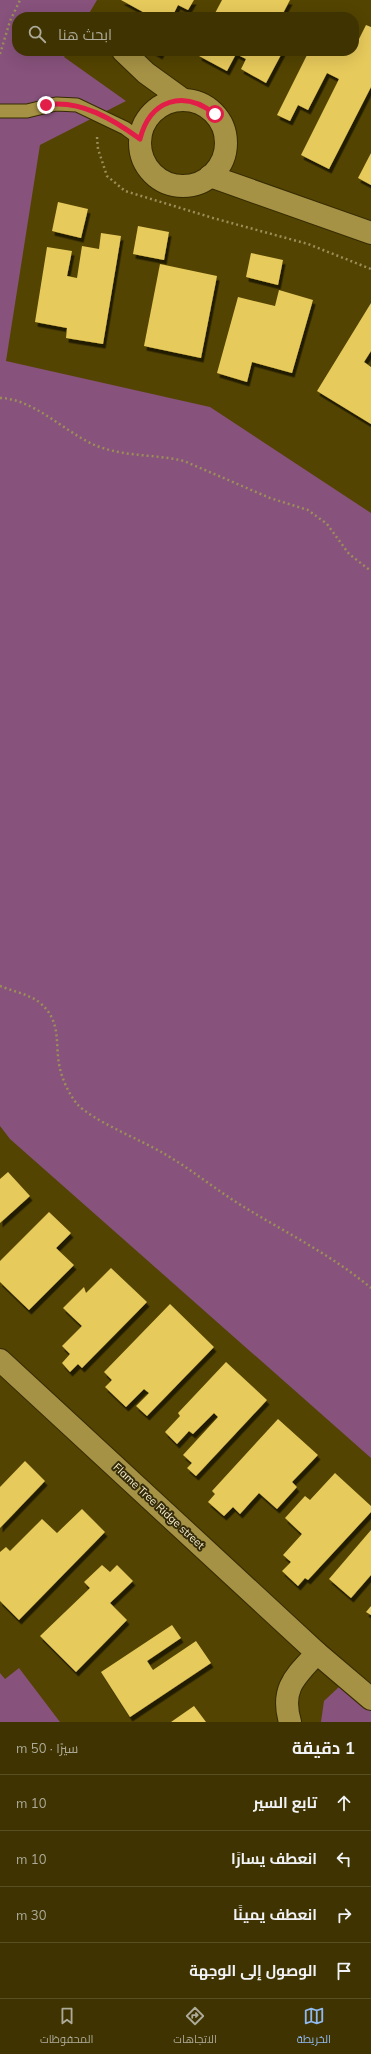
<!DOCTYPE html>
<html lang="ar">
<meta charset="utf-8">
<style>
body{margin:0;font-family:Mulish,Cairo,sans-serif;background:#453b0b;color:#f1f3f6;direction:rtl}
.stop{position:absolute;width:12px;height:12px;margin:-9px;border:3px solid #e11d48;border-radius:50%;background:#fff}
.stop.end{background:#e11d48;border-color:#fff;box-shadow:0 1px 4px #0008}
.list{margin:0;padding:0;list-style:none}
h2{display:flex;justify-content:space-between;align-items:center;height:52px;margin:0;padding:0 16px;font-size:17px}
h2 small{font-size:13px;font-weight:400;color:#adaa99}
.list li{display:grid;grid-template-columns:26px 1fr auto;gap:12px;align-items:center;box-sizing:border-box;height:56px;padding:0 16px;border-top:1px solid #574e23}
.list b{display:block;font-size:15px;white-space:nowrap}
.list em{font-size:13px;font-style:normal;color:#adaa99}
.icon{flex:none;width:22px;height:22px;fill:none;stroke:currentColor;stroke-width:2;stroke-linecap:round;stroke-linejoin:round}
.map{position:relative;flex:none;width:371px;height:1722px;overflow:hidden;direction:ltr}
.search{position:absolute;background:#3e3301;box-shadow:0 4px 16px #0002;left:12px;right:12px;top:12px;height:44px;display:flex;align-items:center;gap:10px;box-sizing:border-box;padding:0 14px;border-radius:16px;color:#adaa99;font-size:15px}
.sheet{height:276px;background:#3e3301}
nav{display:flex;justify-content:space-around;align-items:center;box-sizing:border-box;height:56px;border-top:1px solid #574e23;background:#3e3301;font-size:11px;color:#adaa99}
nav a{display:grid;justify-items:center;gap:2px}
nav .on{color:#90b9f0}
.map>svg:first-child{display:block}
.green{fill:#87527c}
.building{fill:#e7ca5b;filter:url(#shadow)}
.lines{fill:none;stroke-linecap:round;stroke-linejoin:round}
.lane-casing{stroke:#352b00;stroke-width:15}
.street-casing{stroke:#352b00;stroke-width:24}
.path{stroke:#9b8e58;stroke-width:2.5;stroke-dasharray:2 3;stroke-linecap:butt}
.lane{stroke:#a69245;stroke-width:13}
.street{stroke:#a69245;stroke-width:22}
.route{stroke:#e11d48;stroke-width:5}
.labels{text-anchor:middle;stroke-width:4;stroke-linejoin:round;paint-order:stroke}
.street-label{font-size:11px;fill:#faf0cb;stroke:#332b0a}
</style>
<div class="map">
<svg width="371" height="1722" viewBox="0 0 371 1722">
<defs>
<filter id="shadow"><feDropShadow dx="2.5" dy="4.5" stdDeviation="0" flood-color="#0009"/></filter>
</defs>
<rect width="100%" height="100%" fill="#534401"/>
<g class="green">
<polygon points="0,0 97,0 87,17 17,17 17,51 68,51 64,57 126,101 40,145 6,361 210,407 371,513 371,1458 10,1139 0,1126"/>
<polygon points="19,1668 60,1722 0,1722 0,1673 5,1679"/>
<polygon points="340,1686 371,1711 371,1722 321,1722 324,1701"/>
</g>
<g class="building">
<polygon points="121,0 194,0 188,10 178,5 172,17 140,17 143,12"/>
<polygon points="222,0 290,0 281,17 213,17"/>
<polygon points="366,25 371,27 371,87 329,169 301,155 339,79 327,73 308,110 298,105 290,121 277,115 309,51 354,51 354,42 357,43"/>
<polygon points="153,51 162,51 160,55"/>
<polygon points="201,51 283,51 266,83 241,69 246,59 236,54 227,71 199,56"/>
<polygon points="371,153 371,185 358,178"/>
<polygon points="58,202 88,209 81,238 52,231"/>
<polygon points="138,226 169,232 164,260 133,254"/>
<polygon points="101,233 121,236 103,344 66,338 67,328 35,322 47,247 72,251 67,276 77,278 82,246 99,249"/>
<polygon points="251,253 283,260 278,285 246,277"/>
<polygon points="160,264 217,276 201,358 144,346"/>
<polygon points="279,290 313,300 292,373 252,362 247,382 217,373 238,297 275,306"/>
<polygon points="371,303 371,351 364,362 371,367 371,424 317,391"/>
<polygon points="8,1172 30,1196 0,1223 0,1179"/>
<polygon points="49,1212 71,1233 56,1248 74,1265 29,1310 0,1282 0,1261"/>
<polygon points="111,1268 147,1302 82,1368 78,1364 70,1372 62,1363 70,1354 62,1346 82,1326 63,1308 84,1287 86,1293"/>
<polygon points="170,1304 214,1347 147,1416 136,1406 149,1393 144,1389 126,1407 105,1387 112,1380 104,1372"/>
<polygon points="226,1362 267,1400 196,1476 187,1468 192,1463 183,1455 218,1417 214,1413 193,1434 189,1431 177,1444 165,1432 180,1416 178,1413"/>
<polygon points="278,1419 318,1455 292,1482 297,1487 277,1509 259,1493 240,1514 233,1507 224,1516 208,1502 215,1494 212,1491"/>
<polygon points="25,1461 45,1481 0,1528 0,1487"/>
<polygon points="335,1473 371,1506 371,1512 308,1580 305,1578 298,1586 282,1571 291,1562 283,1555 302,1534 285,1518 305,1496 310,1500"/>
<polygon points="82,1509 105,1532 19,1620 0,1601 0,1552 6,1547 10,1551 42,1519 57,1533"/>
<polygon points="371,1530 371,1575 351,1598 329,1579"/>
<polygon points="102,1565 110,1572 117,1565 133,1581 110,1603 127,1620 76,1672 40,1636 90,1588 84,1582"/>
<polygon points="371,1606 371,1615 366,1612"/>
<polygon points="172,1625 181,1638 147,1661 153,1670 196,1641 211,1663 130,1717 101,1672"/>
<polygon points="194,1706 206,1722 171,1722"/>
</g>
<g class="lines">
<defs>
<polyline id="lane" points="0,111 27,111 56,104 77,105 125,128 140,139"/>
<g id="street">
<polyline points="123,51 146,73 182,99"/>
<circle cx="183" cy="143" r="43"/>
<polyline points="210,176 371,233"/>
<polyline points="0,1360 317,1653 371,1699"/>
<path d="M290,1722C280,1688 296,1676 317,1653"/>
</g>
</defs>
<use href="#lane" class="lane-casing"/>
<use href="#street" class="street-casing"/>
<g class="path">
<polyline points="0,54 10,21 20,0"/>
<polyline points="97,137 98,149 107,176 125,191 213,218 308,244 371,269"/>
<path d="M0,398C35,399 65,433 97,446C125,457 155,454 184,461L270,498L308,510L327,524L349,554L371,571"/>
<path d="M0,986C12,991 28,994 39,1002C63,1022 54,1043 60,1069C63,1081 69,1094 77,1104C93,1121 141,1140 163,1153C191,1169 216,1190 244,1207C285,1232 333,1256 371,1288"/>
</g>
<use href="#lane" class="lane"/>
<use href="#street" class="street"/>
</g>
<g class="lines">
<path class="route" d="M46,105C80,99 114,120 140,139C150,100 183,89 215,114"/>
</g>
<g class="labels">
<g class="street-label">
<text transform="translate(159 1506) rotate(43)" y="4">Flame Tree Ridge street</text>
</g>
</g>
</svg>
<div class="stop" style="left:215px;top:114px"></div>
<div class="stop end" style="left:46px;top:105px"></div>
<div class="search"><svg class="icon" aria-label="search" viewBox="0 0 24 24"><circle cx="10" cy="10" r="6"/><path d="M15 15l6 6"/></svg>ابحث هنا</div>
</div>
<section class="sheet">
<h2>1 دقيقة<small>سيرًا · 50 m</small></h2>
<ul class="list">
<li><svg class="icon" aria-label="ahead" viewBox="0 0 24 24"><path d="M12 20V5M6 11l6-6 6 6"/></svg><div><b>تابع السير</b></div><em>10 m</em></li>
<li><svg class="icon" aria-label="left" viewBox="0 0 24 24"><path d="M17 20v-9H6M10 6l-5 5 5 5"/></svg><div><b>انعطف يسارًا</b></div><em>10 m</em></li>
<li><svg class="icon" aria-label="right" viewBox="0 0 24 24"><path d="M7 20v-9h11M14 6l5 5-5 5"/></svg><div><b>انعطف يمينًا</b></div><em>30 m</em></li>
<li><svg class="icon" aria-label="arrive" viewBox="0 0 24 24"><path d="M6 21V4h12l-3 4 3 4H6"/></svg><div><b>الوصول إلى الوجهة</b></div></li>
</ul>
</section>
<nav>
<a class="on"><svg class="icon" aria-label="map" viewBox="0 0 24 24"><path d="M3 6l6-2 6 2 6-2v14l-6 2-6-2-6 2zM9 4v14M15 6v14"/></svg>الخريطة</a>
<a><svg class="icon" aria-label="directions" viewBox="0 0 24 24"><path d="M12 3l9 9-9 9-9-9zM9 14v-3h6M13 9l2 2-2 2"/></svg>الاتجاهات</a>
<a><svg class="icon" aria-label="saved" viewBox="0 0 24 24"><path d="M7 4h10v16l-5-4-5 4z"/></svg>المحفوظات</a>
</nav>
